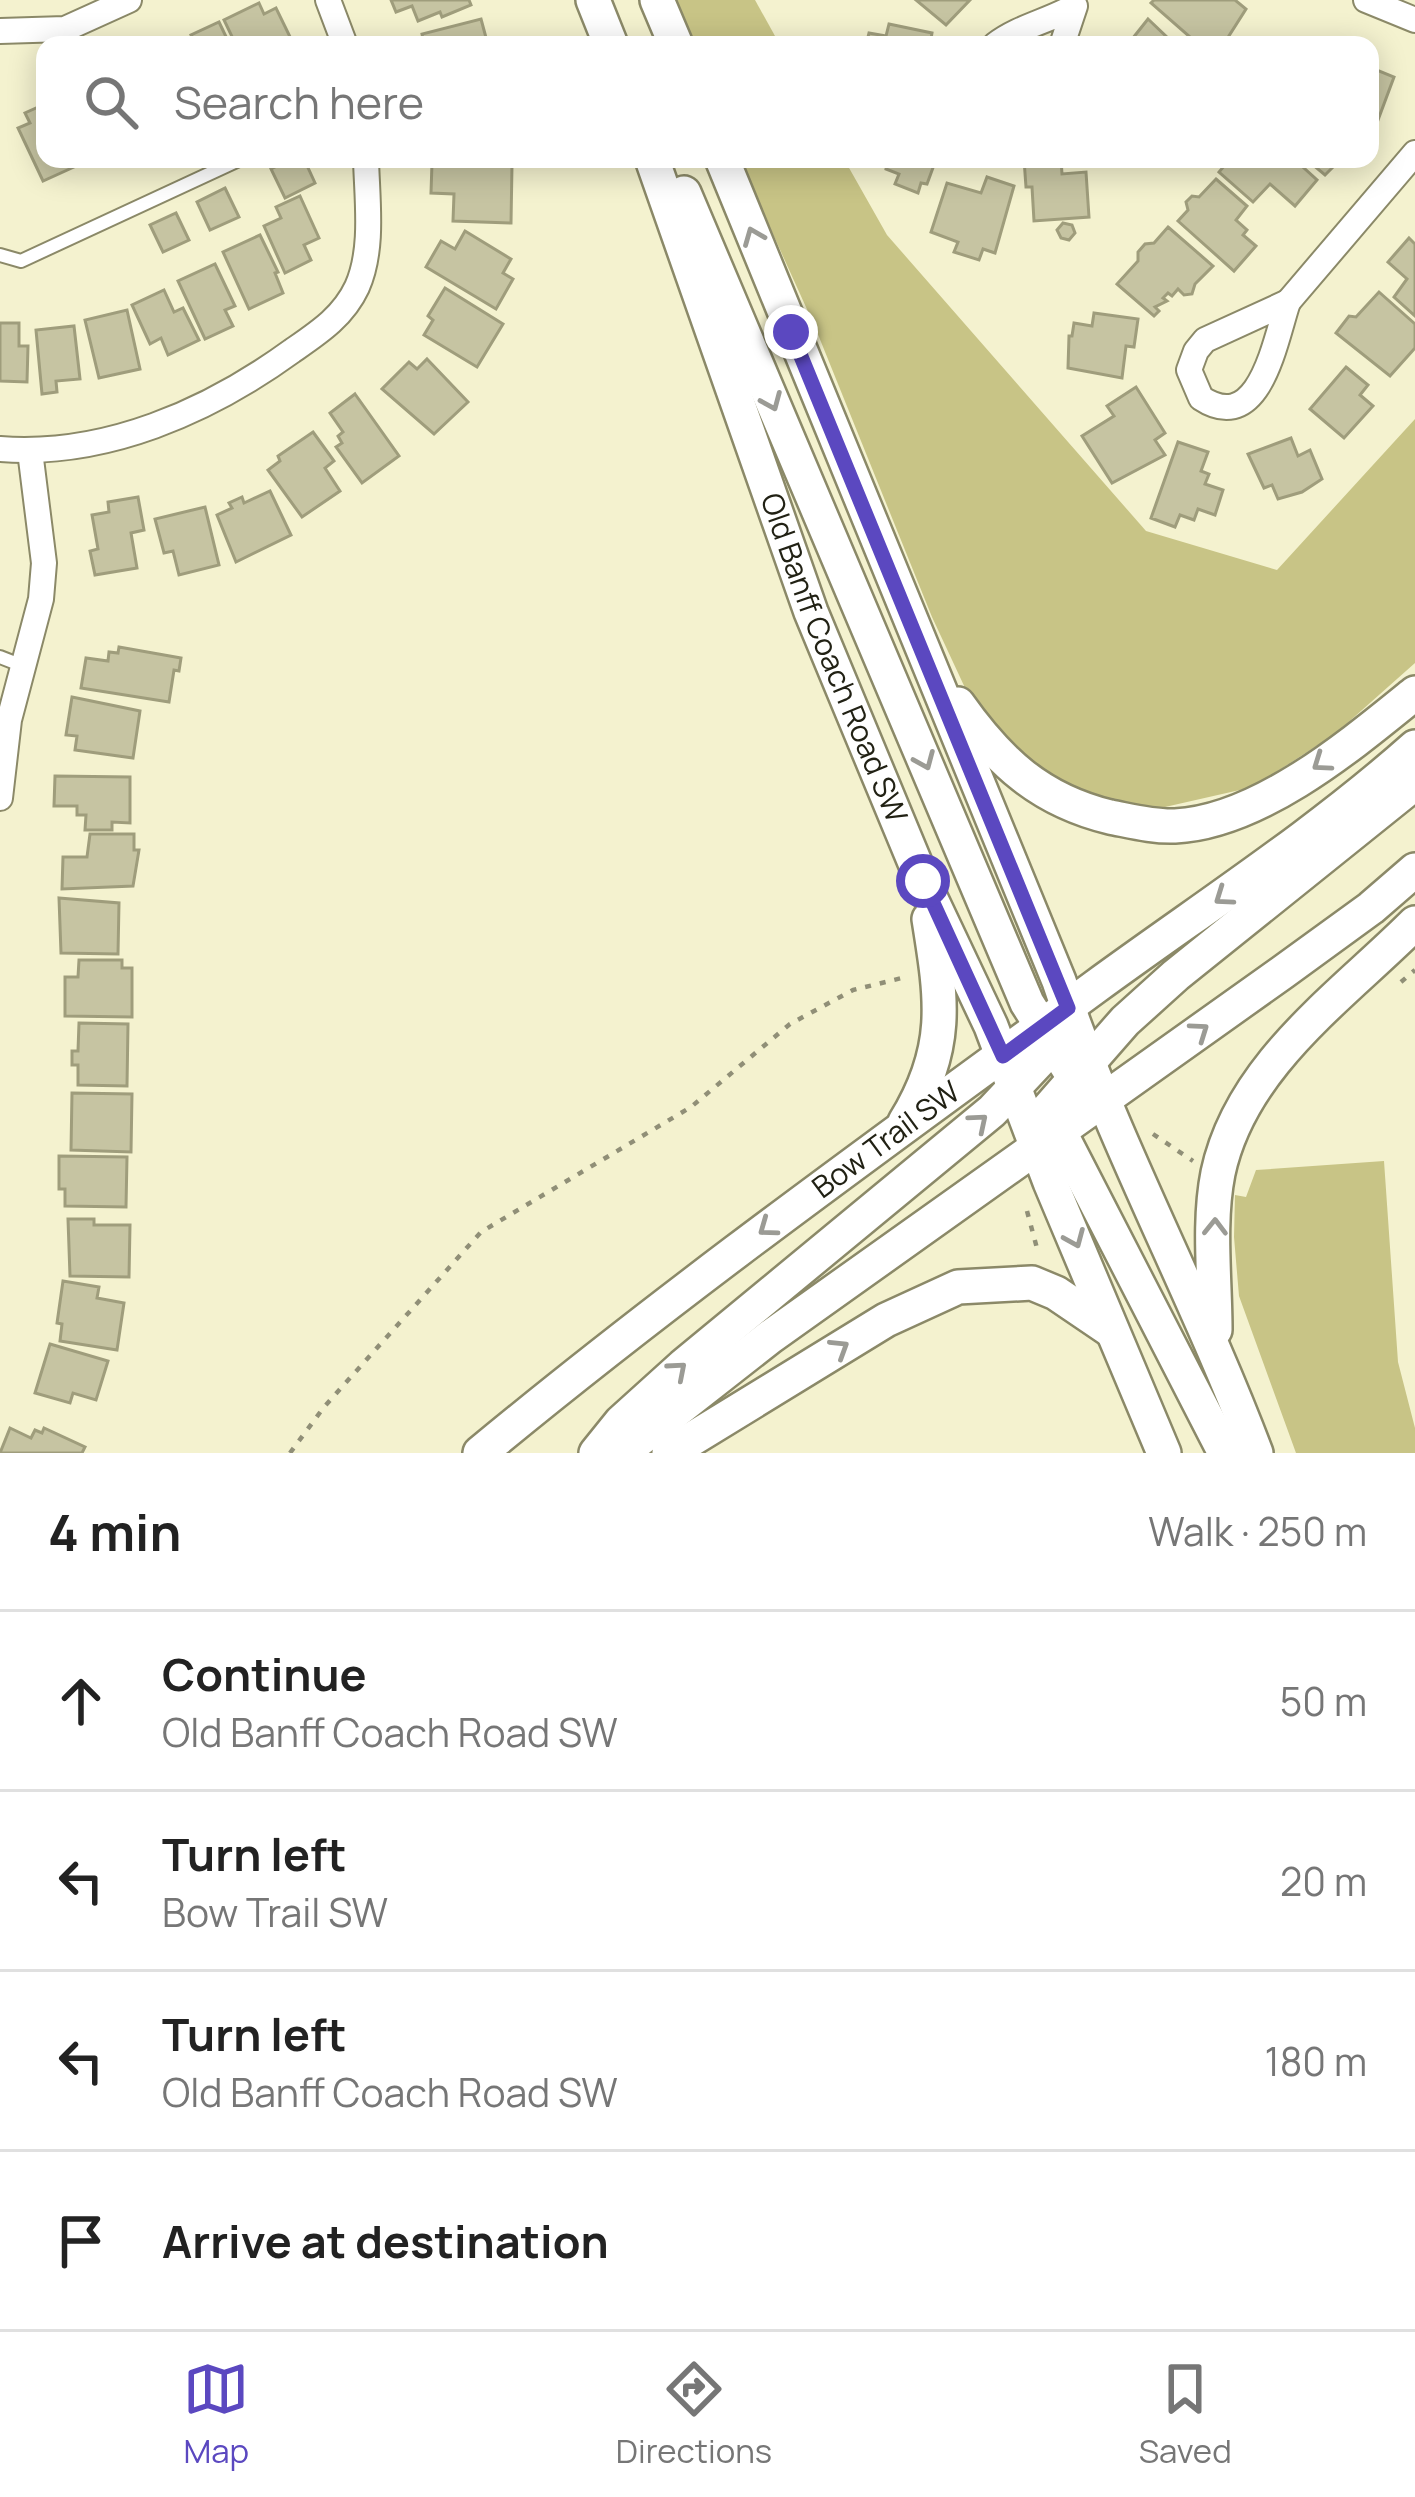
<!DOCTYPE html>
<meta charset="utf-8">
<style>
body{margin:0;font-family:Manrope,sans-serif;background:#f2f2f2;color:#222}
.stop{position:absolute;width:36px;height:36px;margin:-27px;border:9px solid #5b48c0;border-radius:50%;background:#fff}
.stop.end{background:#5b48c0;border-color:#fff;box-shadow:0 3px 12px #0008}
.list{margin:0;padding:0;list-style:none}
h2{display:flex;justify-content:space-between;align-items:center;height:156px;margin:0;padding:0 48px;font-size:51px}
h2 small{font-size:39px;font-weight:400;color:#767676}
.list li{display:grid;grid-template-columns:78px 1fr auto;gap:36px;align-items:center;box-sizing:border-box;height:180px;padding:0 48px;border-top:3px solid #e0e0e0}
.list b{display:block;font-size:45px;white-space:nowrap}
.list p{margin:0;font-size:39px;white-space:nowrap;color:#767676}
.list em{font-size:39px;font-style:normal;color:#767676}
.icon{flex:none;width:66px;height:66px;fill:none;stroke:currentColor;stroke-width:2;stroke-linecap:round;stroke-linejoin:round}
.map{position:relative;flex:none;width:1415px;height:1453px;overflow:hidden}
.search{position:absolute;background:#fff;box-shadow:0 6px 30px #0003;left:36px;right:36px;top:36px;height:132px;display:flex;align-items:center;gap:30px;box-sizing:border-box;padding:0 42px;border-radius:24px;color:#767676;font-size:45px}
.sheet{height:876px;background:#fff}
nav{display:flex;justify-content:space-around;align-items:center;box-sizing:border-box;height:168px;border-top:3px solid #e0e0e0;background:#fff;font-size:33px;color:#767676}
nav a{display:grid;justify-items:center;gap:6px}
nav .on{color:#5b48c0}
.map>svg:first-child{display:block}
.green{fill:#c8c486}
.building{fill:#c6c4a2;stroke:#9f9d7c;stroke-width:3}
.lines{fill:none;stroke-linecap:round;stroke-linejoin:round}
.service-casing{stroke:#8b8968;stroke-width:16}
.minor-casing{stroke:#8b8968;stroke-width:28}
.secondary-casing{stroke:#8b8968;stroke-width:38}
.path{stroke:#908f77;stroke-width:4.5;stroke-dasharray:6 9;stroke-linecap:butt}
.service{stroke:#fff;stroke-width:12}
.minor{stroke:#fff;stroke-width:24}
.secondary{stroke:#fff;stroke-width:33}
.oneway{stroke:#9b9b95}
.route{stroke:#5b48c0;stroke-width:15}
.labels{text-anchor:middle;stroke-width:9;stroke-linejoin:round;paint-order:stroke}
.street-label{font-size:30px;fill:#212114;stroke:#fff}
</style>
<div class="map">
<svg width="1415" height="1453" viewBox="0 0 1415 1453">
<rect width="100%" height="100%" fill="#f4f2cf"/>
<g class="green">
<polygon points="668,0 755,0 780,45 687,45"/>
<polygon points="739,159 844,159 887,235 1146,531 1277,570 1415,419 1415,663 1335,734 1253,787 1143,812 1052,788 1002,744 966,690 932,617 815,327"/>
<polygon points="1384,1161 1398,1362 1415,1428 1415,1453 1296,1453 1239,1296 1234,1237 1235,1195 1246,1197 1256,1170"/>
</g>
<g class="building">
<polygon points="391,0 469,0 471,5 442,17 440,12 418,21 412,6 396,12"/>
<polygon points="916,0 970,0 946,25"/>
<polygon points="1154,0 1235,0 1246,9 1225,42 1199,45 1151,3"/>
<polygon points="259,3 264,14 276,8 294,45 236,45 224,20"/>
<polygon points="481,19 488,45 424,45 422,34"/>
<polygon points="1148,19 1168,38 1178,45 1131,45 1129,43"/>
<polygon points="219,22 230,45 196,45 191,35"/>
<polygon points="889,24 932,33 930,45 866,45 869,33 886,36"/>
<polygon points="1370,59 1377,61 1374,69 1394,77 1378,120 1370,117"/>
<polygon points="45,104 45,159 85,162 43,181 18,128 30,123 25,113"/>
<polygon points="291,159 304,159 315,183 285,198 271,169"/>
<polygon points="888,159 931,159 929,164 934,165 927,184 921,183 918,193 895,184 899,174 886,169"/>
<polygon points="1024,159 1061,159 1062,174 1086,172 1089,217 1034,221 1032,187 1026,187"/>
<polygon points="1230,159 1294,159 1317,180 1295,206 1270,184 1253,202 1219,172"/>
<polygon points="1306,159 1341,159 1325,175"/>
<polygon points="432,163 512,165 511,223 453,221 454,194 431,193"/>
<polygon points="987,177 1014,186 995,253 983,249 979,260 954,252 958,242 931,232 947,183 981,193"/>
<polygon points="1216,179 1247,206 1236,220 1247,230 1243,235 1256,246 1234,271 1178,221 1188,210 1186,202 1192,196 1199,197"/>
<polygon points="225,188 239,217 210,230 197,202"/>
<polygon points="300,196 319,238 304,245 311,260 285,273 264,226 281,218 276,207"/>
<polygon points="176,213 189,240 163,252 150,225"/>
<polygon points="1063,223 1072,225 1075,233 1069,240 1061,238 1057,230"/>
<polygon points="1168,227 1213,266 1195,284 1192,294 1184,295 1178,289 1172,296 1168,293 1163,298 1167,301 1155,307 1159,311 1154,316 1117,284 1138,261 1138,252 1145,244 1154,243"/>
<polygon points="465,231 511,259 503,273 513,279 496,309 426,267 441,241 455,249"/>
<polygon points="260,235 278,272 275,273 283,293 249,309 223,252"/>
<polygon points="1409,238 1415,244 1415,316 1394,297 1407,279 1388,262"/>
<polygon points="215,264 235,306 225,310 233,326 205,339 178,281"/>
<polygon points="445,288 503,324 477,367 424,335 433,320 428,316"/>
<polygon points="164,290 174,312 183,308 199,340 168,355 161,338 150,344 132,305"/>
<polygon points="1379,292 1415,324 1415,348 1390,376 1336,333 1349,316 1356,317"/>
<polygon points="127,310 140,369 99,378 85,320"/>
<polygon points="1094,313 1138,319 1134,347 1126,346 1122,378 1068,368 1069,336 1072,336 1074,323 1092,326"/>
<polygon points="0,323 19,323 19,346 28,346 27,382 0,381"/>
<polygon points="74,326 80,379 56,381 57,392 42,394 36,330"/>
<polygon points="427,359 468,402 434,434 382,389 409,362 417,369"/>
<polygon points="1346,367 1368,385 1360,395 1373,406 1344,438 1310,409"/>
<polygon points="1136,387 1165,433 1155,440 1165,455 1112,483 1082,436 1114,416 1107,406"/>
<polygon points="355,394 399,456 362,483 336,447 342,443 338,436 343,432 330,413"/>
<polygon points="313,432 334,461 325,468 340,491 302,517 268,470 280,461 278,456"/>
<polygon points="1291,438 1298,456 1310,450 1322,479 1302,492 1278,499 1272,485 1264,488 1248,454"/>
<polygon points="1178,442 1208,452 1201,471 1209,474 1205,484 1223,490 1215,515 1198,509 1194,520 1180,515 1175,527 1151,518"/>
<polygon points="270,491 291,535 236,562 217,515 232,508 229,503 242,497 244,503"/>
<polygon points="138,497 144,530 131,533 137,568 95,575 90,551 98,549 92,515 109,512 108,502"/>
<polygon points="205,507 219,565 179,575 173,551 164,553 155,519"/>
<polygon points="119,647 181,658 179,671 174,670 169,702 81,688 86,658 108,661 109,652 118,653"/>
<polygon points="72,697 140,711 133,758 75,750 77,736 66,735"/>
<polygon points="55,776 130,777 130,823 112,822 112,830 85,830 86,815 77,815 77,806 54,806"/>
<polygon points="90,834 134,834 134,850 139,850 133,886 62,889 63,857 87,857"/>
<polygon points="59,898 119,903 118,954 61,953"/>
<polygon points="79,960 122,960 122,968 132,968 132,1017 65,1016 65,977 78,977"/>
<polygon points="79,1023 128,1024 127,1086 78,1085 78,1065 72,1065 72,1051 78,1051"/>
<polygon points="72,1093 132,1094 131,1152 71,1150"/>
<polygon points="59,1156 127,1157 126,1207 65,1206 65,1189 59,1189"/>
<polygon points="68,1219 94,1219 94,1225 130,1225 129,1277 70,1276"/>
<polygon points="63,1281 99,1287 97,1298 124,1303 117,1350 60,1341 62,1324 57,1323"/>
<polygon points="50,1344 108,1361 96,1400 73,1393 70,1403 35,1393"/>
<polygon points="10,1428 31,1438 35,1430 42,1433 44,1428 85,1447 82,1453 0,1453"/>
</g>
<g class="lines">
<defs>
<g id="service">
<polyline points="0,255 21,261 241,159"/>
<polyline points="0,657 23,666"/>
</g>
<g id="minor">
<polyline points="328,0 345,45"/>
<polyline points="1366,0 1415,20"/>
<polyline points="0,31 65,29 129,0"/>
<path d="M995,45C1018,27 1049,21 1075,6L1062,45"/>
<path d="M1288,302C1275,340 1260,437 1201,398L1189,370L1196,351L1205,340Z"/>
<polyline points="1288,302 1415,153"/>
<path d="M0,449C105,457 208,412 292,351C318,333 343,317 357,287C374,249 367,200 366,159"/>
<polyline points="0,798 9,720 41,599 44,563 30,451"/>
</g>
<g id="secondary">
<polyline points="593,0 611,45"/>
<polyline points="657,0 676,45"/>
<path id="s1" d="M652,159L811,612L923,882L991,1026L1050,1182L1164,1453"/>
<path d="M722,159L1059,981C1113,1143 1196,1294 1256,1453"/>
<polyline points="684,193 1027,1003 1075,1079 1093,1093"/>
<path d="M958,704C999,762 1040,800 1110,817C1131,821 1154,827 1175,826C1260,822 1352,744 1415,693"/>
<polyline points="1049,1111 1225,1453"/>
<path d="M905,1122C950,1049 942,1000 929,919"/>
<polyline points="1036,1147 1048,1109 1125,1021 1176,975 1415,783"/>
<path d="M1215,1330C1215,1280 1208,1223 1218,1173C1241,1065 1341,997 1415,923"/>
<path id="s2" d="M480,1453C678,1289 888,1139 1095,987C1203,908 1315,836 1415,747"/>
<polyline points="596,1453 621,1422 683,1366 992,1111 1054,1045 1063,1028"/>
<polyline points="622,1453 770,1337 1283,972 1371,908 1415,870"/>
<polyline points="669,1453 886,1320 958,1287 1032,1283 1056,1293 1112,1331"/>
</g>
</defs>
<use href="#service" class="service-casing"/>
<use href="#minor" class="minor-casing"/>
<use href="#secondary" class="secondary-casing"/>
<g class="path">
<polyline points="1401,982 1415,970"/>
<polyline points="1153,1134 1193,1161"/>
<polyline points="1027,1211 1038,1252"/>
<polyline points="290,1453 324,1407 481,1232 691,1107 790,1024 853,990 906,977"/>
</g>
<use href="#service" class="service"/>
<use href="#minor" class="minor"/>
<use href="#secondary" class="secondary"/>
</g>
<defs><path id="oneway-chevron" d="M-2-3.5L2.5 0L-2 3.5" fill="none" stroke-width="1.6" stroke-linecap="round" stroke-linejoin="round" transform="scale(3)"/></defs>
<g class="oneway">
<use href="#oneway-chevron" transform="translate(753 236) rotate(-112)"/>
<use href="#oneway-chevron" transform="translate(772 402) rotate(67)"/>
<use href="#oneway-chevron" transform="translate(925 761) rotate(67)"/>
<use href="#oneway-chevron" transform="translate(1321 763) rotate(145)"/>
<use href="#oneway-chevron" transform="translate(1223 897) rotate(145)"/>
<use href="#oneway-chevron" transform="translate(1200 1031) rotate(-35)"/>
<use href="#oneway-chevron" transform="translate(979 1122) rotate(-40)"/>
<use href="#oneway-chevron" transform="translate(1215 1227) rotate(-89)"/>
<use href="#oneway-chevron" transform="translate(767 1228) rotate(144)"/>
<use href="#oneway-chevron" transform="translate(1075 1239) rotate(67)"/>
<use href="#oneway-chevron" transform="translate(840 1348) rotate(-32)"/>
<use href="#oneway-chevron" transform="translate(678 1370) rotate(-41)"/>
</g>
<g class="lines">
<polyline class="route" points="791,332 1068,1008 1003,1056 923,881"/>
</g>
<g class="labels">
<g class="street-label">
<text dy="10" stroke="none"><textPath href="#s1" startOffset="531">Old Banff Coach Road SW</textPath></text>
<text dy="10" stroke="none"><textPath href="#s2" startOffset="513">Bow Trail SW</textPath></text>
</g>
</g>
</svg>
<div class="stop" style="left:923px;top:881px"></div>
<div class="stop end" style="left:791px;top:332px"></div>
<div class="search"><svg class="icon" aria-label="search" viewBox="0 0 24 24"><circle cx="10" cy="10" r="6"/><path d="M15 15l6 6"/></svg>Search here</div>
</div>
<section class="sheet">
<h2>4 min<small>Walk · 250 m</small></h2>
<ul class="list">
<li><svg class="icon" aria-label="ahead" viewBox="0 0 24 24"><path d="M12 20V5M6 11l6-6 6 6"/></svg><div><b>Continue</b><p>Old Banff Coach Road SW</p></div><em>50 m</em></li>
<li><svg class="icon" aria-label="left" viewBox="0 0 24 24"><path d="M17 20v-9H6M10 6l-5 5 5 5"/></svg><div><b>Turn left</b><p>Bow Trail SW</p></div><em>20 m</em></li>
<li><svg class="icon" aria-label="left" viewBox="0 0 24 24"><path d="M17 20v-9H6M10 6l-5 5 5 5"/></svg><div><b>Turn left</b><p>Old Banff Coach Road SW</p></div><em>180 m</em></li>
<li><svg class="icon" aria-label="arrive" viewBox="0 0 24 24"><path d="M6 21V4h12l-3 4 3 4H6"/></svg><div><b>Arrive at destination</b></div></li>
</ul>
</section>
<nav>
<a class="on"><svg class="icon" aria-label="map" viewBox="0 0 24 24"><path d="M3 6l6-2 6 2 6-2v14l-6 2-6-2-6 2zM9 4v14M15 6v14"/></svg>Map</a>
<a><svg class="icon" aria-label="directions" viewBox="0 0 24 24"><path d="M12 3l9 9-9 9-9-9zM9 14v-3h6M13 9l2 2-2 2"/></svg>Directions</a>
<a><svg class="icon" aria-label="saved" viewBox="0 0 24 24"><path d="M7 4h10v16l-5-4-5 4z"/></svg>Saved</a>
</nav>
